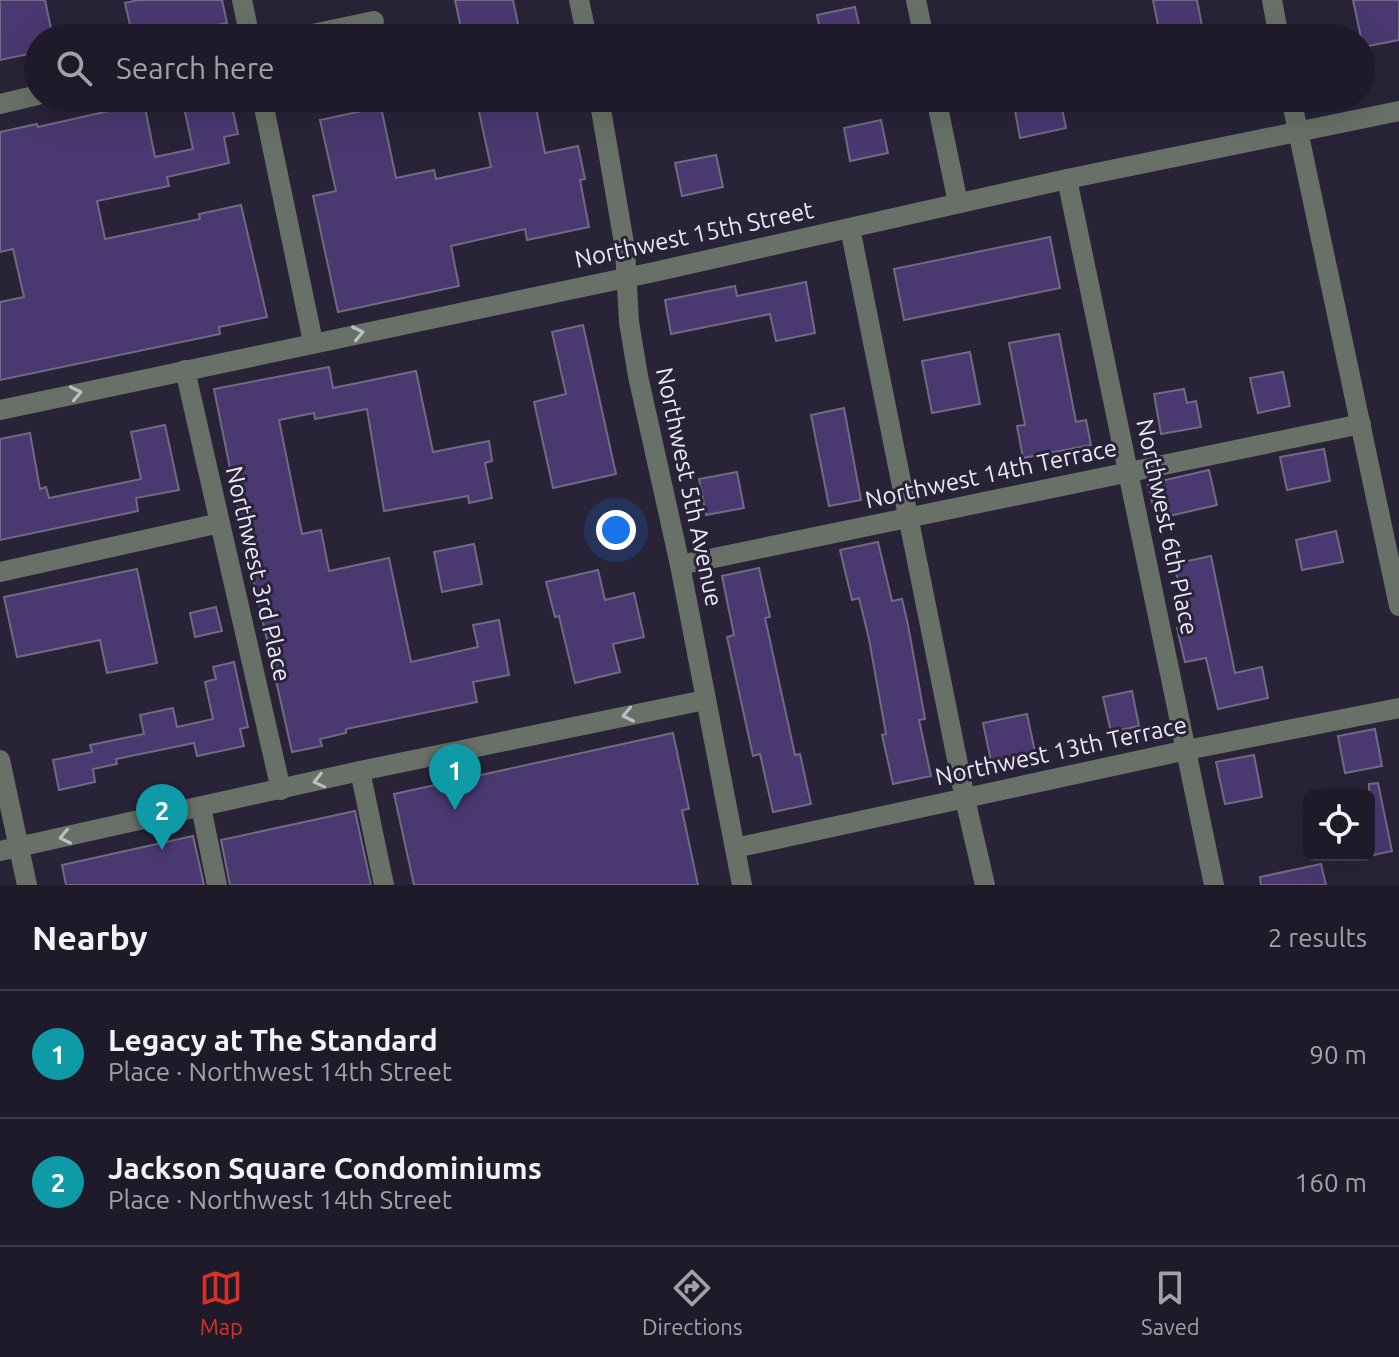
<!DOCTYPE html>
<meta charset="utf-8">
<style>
body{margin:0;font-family:Ubuntu,sans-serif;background:#272332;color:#f1f3f6}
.controls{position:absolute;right:24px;bottom:24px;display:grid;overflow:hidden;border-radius:12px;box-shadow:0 8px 32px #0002}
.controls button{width:72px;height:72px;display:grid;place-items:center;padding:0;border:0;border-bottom:2px solid #3c3847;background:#1f1a2a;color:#f1f3f6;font:40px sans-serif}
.you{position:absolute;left:616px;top:530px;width:28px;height:28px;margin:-20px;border:6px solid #fff;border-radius:50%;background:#1a73e8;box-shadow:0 0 0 12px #1a73e833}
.badge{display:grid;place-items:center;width:52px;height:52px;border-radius:50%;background:#d93025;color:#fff;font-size:26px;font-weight:700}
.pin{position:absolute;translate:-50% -66px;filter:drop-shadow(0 2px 4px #0008)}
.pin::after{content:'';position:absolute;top:42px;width:28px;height:24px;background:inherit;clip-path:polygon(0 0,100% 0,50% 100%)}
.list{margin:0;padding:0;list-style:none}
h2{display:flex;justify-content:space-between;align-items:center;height:104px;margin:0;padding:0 32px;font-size:34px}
h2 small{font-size:26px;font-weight:400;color:#a1a1a8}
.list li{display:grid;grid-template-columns:52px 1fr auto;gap:24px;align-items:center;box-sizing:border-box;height:128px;padding:0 32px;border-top:2px solid #3c3847}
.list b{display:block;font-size:30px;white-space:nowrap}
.list p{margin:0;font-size:26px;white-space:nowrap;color:#a1a1a8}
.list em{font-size:26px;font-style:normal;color:#a1a1a8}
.icon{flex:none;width:44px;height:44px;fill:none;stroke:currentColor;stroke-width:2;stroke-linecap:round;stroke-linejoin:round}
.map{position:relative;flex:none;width:1399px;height:885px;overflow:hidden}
.search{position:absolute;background:#1f1a2a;box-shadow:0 8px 32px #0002;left:24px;right:24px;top:24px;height:88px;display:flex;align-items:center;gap:20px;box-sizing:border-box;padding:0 28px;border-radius:44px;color:#a1a1a8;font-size:30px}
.sheet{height:360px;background:#1f1a2a}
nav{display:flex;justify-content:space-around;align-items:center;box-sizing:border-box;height:112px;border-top:2px solid #3c3847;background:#1f1a2a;font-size:22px;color:#a1a1a8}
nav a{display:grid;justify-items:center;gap:4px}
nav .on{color:#d93025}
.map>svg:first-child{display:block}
.building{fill:#4a3870;stroke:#706a82;stroke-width:2}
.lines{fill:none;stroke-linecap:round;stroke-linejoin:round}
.minor{stroke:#687067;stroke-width:20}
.oneway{stroke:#bdbec4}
.labels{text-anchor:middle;stroke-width:6;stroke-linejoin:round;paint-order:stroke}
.street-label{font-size:24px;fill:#ebe8f6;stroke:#292338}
</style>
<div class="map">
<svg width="1399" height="885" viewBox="0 0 1399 885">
<rect width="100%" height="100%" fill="#292338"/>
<g class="building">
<polygon points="0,0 45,0 53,38 38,38 38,52 0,60"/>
<polygon points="138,0 222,0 227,23 147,38 133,38 125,3"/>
<polygon points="455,0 513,0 521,38 463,38"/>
<polygon points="1153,0 1197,0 1202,26 1160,35"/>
<polygon points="1353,0 1399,0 1399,40 1363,47"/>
<polygon points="855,7 862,38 822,38 817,15"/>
<polygon points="182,98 230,98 238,134 224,137 229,163 167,177 169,186 97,201 105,239 200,219 199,214 241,205 267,317 219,327 220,334 0,380 0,302 24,297 13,249 0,252 0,132 37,124 38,127 144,103 155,157 193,149"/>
<polygon points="476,98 534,98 545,153 578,146 585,179 580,180 589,227 527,240 525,229 451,246 459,286 338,312 313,196 336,191 320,120 381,107 396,178 434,170 436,179 491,167"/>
<polygon points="1048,98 1060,98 1066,128 1020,138 1014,105"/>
<polygon points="881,120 888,153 850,161 844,128"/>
<polygon points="716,155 723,187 682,196 675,163"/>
<polygon points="1050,237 1060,288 904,320 894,269"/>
<polygon points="806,282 815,333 776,341 770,314 671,334 665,300 735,286 737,296"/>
<polygon points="583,325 616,474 553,488 534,402 566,394 552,332"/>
<polygon points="1059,334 1076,422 1086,420 1091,445 1023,458 1017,426 1025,425 1009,343"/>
<polygon points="970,352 980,404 932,413 922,361"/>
<polygon points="329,367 333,388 416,371 433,452 489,441 492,461 485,463 492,498 469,503 468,496 384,511 367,409 315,419 314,413 279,420 302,534 321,530 329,571 389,558 411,662 478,647 473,625 499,620 509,675 473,682 477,702 346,729 346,733 320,739 322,746 292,752 243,533 214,389"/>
<polygon points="1283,372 1290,406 1258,413 1250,378"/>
<polygon points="1184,389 1187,403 1196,401 1201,427 1161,434 1154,394"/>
<polygon points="844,408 861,500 829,506 811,415"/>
<polygon points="165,425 179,490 136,498 138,511 0,540 0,439 30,433 40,489 46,487 49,498 141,479 131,432"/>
<polygon points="1324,449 1330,481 1287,490 1280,457"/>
<polygon points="1209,470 1217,505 1156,519 1148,484"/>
<polygon points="737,472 744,508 706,515 699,479"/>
<polygon points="1336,531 1343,562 1302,570 1296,540"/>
<polygon points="878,542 892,601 902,599 908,625 925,719 919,720 931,776 893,784 882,735 886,734 869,639 859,598 852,600 840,550"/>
<polygon points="474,544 482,584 442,592 434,552"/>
<polygon points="1211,556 1235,673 1262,667 1268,698 1218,709 1206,658 1185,662 1177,628 1188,626 1174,564"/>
<polygon points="759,568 770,617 765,618 774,659 795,755 800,754 811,804 773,812 760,754 753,756 727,637 734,635 722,576"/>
<polygon points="137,569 157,663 107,673 100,640 17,657 4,597"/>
<polygon points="598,570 605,600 634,593 644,637 613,644 620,672 575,683 559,616 555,617 546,582"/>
<polygon points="216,607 222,631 195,637 190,613"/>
<polygon points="234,662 248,727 240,729 244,746 197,756 194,743 116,759 117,764 93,769 95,782 59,790 53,760 92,752 90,745 144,734 140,715 173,708 177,727 213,719 205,682 216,679 213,667"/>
<polygon points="1132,691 1139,726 1111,732 1103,697"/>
<polygon points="1027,714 1035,752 991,761 983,723"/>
<polygon points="1375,729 1382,766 1345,773 1338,736"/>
<polygon points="673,733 689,809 682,810 698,885 414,885 394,794"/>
<polygon points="1254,755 1262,797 1225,804 1216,762"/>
<polygon points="1378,783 1392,851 1369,856 1369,784"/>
<polygon points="355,811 371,885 230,885 221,840"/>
<polygon points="193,836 204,885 66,885 62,865"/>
<polygon points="1321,864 1326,885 1261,885 1260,877"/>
</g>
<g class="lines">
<g class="minor">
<polyline points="242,0 250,38"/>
<polyline points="579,0 587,38"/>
<polyline points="916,0 924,38"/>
<polyline points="1272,0 1279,38"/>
<polyline points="293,38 374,21"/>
<polyline points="262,98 313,342"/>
<polyline points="599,98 625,249 629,322 638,376 680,565 742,885"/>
<polyline points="936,98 958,203"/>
<polyline points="1291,98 1399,606"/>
<polyline points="0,104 38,95"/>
<polyline points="1067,179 1214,885"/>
<polyline points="850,228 965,799 985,885"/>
<polyline points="185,370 281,790"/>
<polyline points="0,410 654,272 1067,179 1399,111"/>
<polyline points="680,565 1361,424"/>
<polyline points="0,572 220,523"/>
<polyline points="0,760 27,885"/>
<polyline points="360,771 384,885"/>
<polyline points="201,807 217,885"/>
<polyline points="735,848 1187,750 1399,708"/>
<polyline points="0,851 360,771 705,700"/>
</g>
</g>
<defs><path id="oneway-chevron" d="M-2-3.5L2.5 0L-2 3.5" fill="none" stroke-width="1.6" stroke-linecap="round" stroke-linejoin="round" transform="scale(2)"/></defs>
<g class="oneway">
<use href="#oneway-chevron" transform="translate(358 333) rotate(-12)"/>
<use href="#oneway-chevron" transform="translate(76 393) rotate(-12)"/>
<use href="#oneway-chevron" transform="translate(628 715) rotate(168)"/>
<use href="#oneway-chevron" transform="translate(319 781) rotate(167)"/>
<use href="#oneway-chevron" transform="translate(65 837) rotate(168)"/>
</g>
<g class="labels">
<g class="street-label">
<text transform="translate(694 235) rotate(-12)" y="8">Northwest 15th Street</text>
<text transform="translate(991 474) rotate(-12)" y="8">Northwest 14th Terrace</text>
<text transform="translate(689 487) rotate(78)" y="8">Northwest 5th Avenue</text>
<text transform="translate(1167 527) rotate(78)" y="8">Northwest 6th Place</text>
<text transform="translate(258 574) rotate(77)" y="8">Northwest 3rd Place</text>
<text transform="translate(1061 751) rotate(-12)" y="8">Northwest 13th Terrace</text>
</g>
</g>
</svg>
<div class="controls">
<button><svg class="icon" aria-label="locate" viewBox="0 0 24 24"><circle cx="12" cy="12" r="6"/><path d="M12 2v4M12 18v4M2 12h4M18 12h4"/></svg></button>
</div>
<div class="you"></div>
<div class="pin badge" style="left:455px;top:810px;background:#0f9aa8">1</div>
<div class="pin badge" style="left:162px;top:850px;background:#0f9aa8">2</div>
<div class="search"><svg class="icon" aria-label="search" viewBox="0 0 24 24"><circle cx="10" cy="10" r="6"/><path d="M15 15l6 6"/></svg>Search here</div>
</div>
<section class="sheet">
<h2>Nearby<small>2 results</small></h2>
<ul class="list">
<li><span class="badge" style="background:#0f9aa8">1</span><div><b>Legacy at The Standard</b><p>Place · Northwest 14th Street</p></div><em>90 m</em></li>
<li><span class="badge" style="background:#0f9aa8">2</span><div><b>Jackson Square Condominiums</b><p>Place · Northwest 14th Street</p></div><em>160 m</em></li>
</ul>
</section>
<nav>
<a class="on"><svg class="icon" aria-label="map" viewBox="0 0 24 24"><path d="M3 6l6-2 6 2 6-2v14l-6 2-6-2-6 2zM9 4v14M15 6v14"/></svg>Map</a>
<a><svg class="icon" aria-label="directions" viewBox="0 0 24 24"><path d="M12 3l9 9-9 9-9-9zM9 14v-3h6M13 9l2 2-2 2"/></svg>Directions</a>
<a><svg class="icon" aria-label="saved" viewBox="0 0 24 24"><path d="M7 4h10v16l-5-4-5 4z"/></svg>Saved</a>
</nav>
